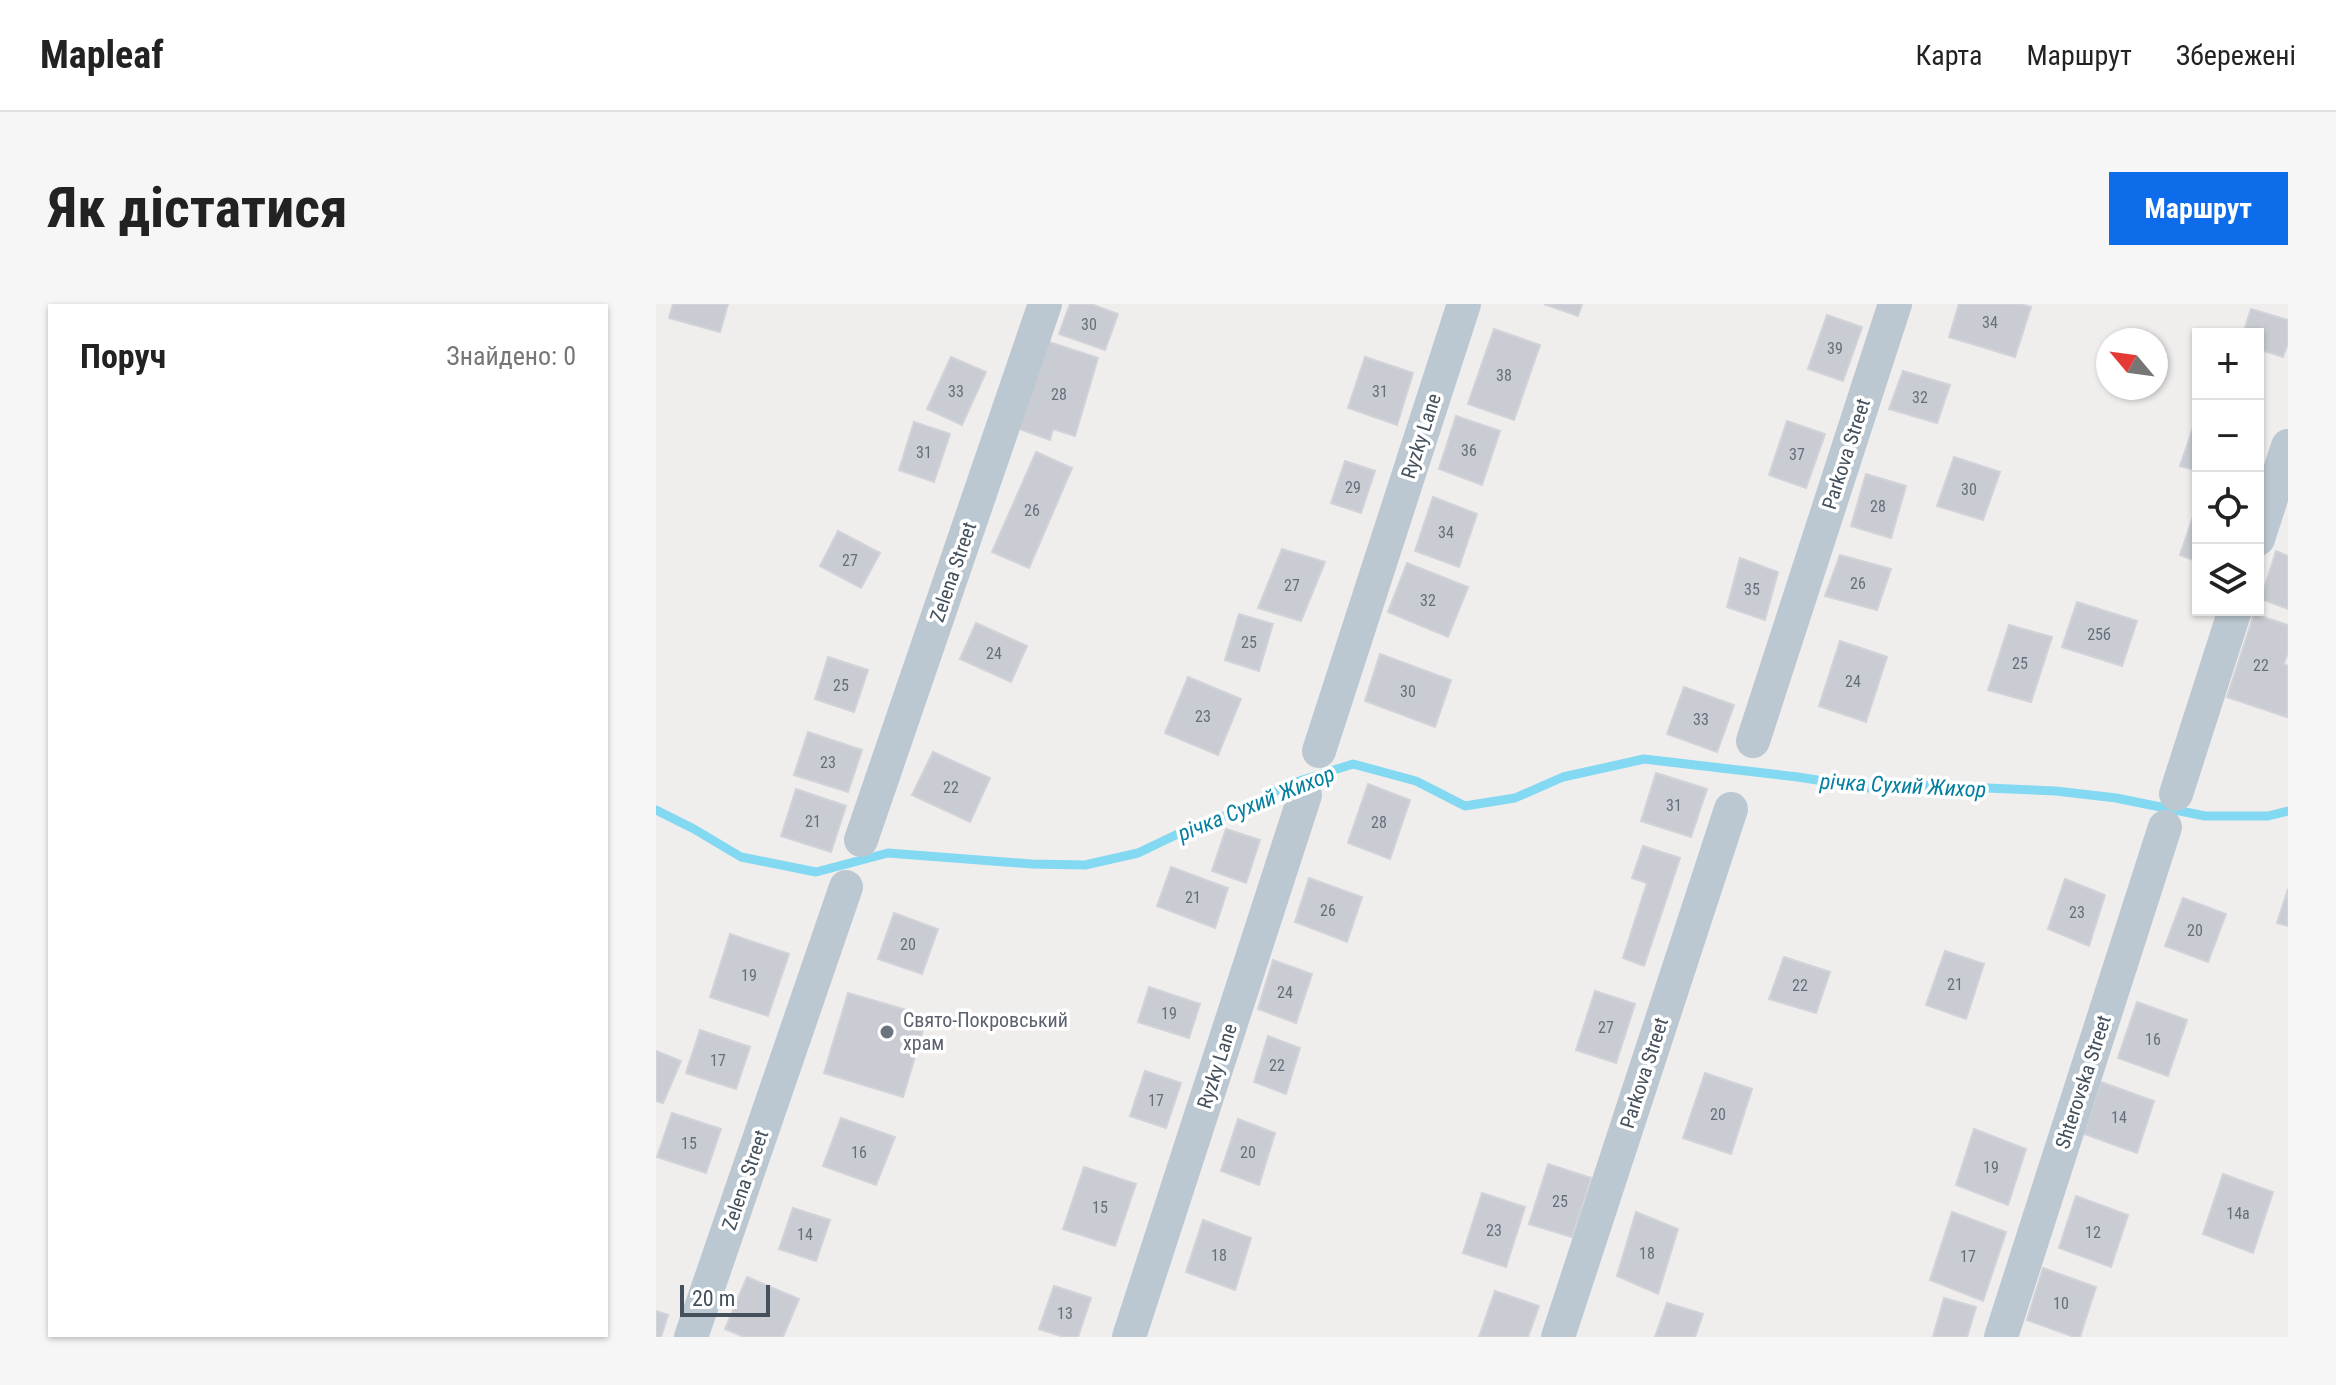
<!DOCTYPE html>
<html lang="uk">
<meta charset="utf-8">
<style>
body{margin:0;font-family:"Roboto Condensed",sans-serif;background:#f6f6f6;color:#222}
.controls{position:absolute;right:24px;top:24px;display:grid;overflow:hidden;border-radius:0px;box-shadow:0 2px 6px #0004}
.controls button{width:72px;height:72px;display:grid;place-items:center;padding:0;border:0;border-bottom:2px solid #e0e0e0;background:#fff;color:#222;font:40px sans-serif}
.compass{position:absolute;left:1440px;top:24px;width:72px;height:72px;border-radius:50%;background:#fff;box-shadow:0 2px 6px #0004;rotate:299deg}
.scale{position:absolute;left:24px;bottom:20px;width:90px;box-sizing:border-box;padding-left:8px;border:4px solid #44505c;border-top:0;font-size:22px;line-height:28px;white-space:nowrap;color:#44505c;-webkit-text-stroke:6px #fff;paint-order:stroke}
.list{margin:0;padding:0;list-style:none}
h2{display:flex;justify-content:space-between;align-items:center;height:104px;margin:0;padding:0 32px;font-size:34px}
h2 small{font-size:26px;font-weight:400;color:#767676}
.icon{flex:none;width:44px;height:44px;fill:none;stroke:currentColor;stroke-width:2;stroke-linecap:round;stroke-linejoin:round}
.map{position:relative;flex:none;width:1632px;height:1033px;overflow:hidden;border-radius:0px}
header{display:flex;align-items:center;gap:48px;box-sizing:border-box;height:112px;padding:0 40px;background:#fff;border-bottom:2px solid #e0e0e0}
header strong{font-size:38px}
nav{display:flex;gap:44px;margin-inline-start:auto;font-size:28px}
.intro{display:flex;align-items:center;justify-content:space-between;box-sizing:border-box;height:192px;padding:0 48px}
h1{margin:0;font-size:56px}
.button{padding:20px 36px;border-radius:0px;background:#0d6cea;color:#fff;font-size:28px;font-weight:700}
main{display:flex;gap:48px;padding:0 48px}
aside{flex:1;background:#fff;border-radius:0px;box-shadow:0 2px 6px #0004}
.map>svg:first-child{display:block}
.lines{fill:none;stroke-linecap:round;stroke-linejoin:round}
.stream{stroke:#82d9f1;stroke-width:9}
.building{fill:#c9ccd2;stroke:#d1d3d9;stroke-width:2}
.minor{stroke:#bcc8d1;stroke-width:34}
.worship-dot{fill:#6b7280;stroke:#fff;stroke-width:3}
.labels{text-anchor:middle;stroke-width:7;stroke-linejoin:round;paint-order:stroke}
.number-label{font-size:16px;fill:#656f7a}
.street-label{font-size:20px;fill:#44505c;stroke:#fff}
.worship-label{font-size:20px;fill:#5b616d;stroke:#fff;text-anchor:start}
.water-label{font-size:22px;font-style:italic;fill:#047fa0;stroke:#fff}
</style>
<header>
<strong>Mapleaf</strong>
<nav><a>Карта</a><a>Маршрут</a><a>Збережені</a></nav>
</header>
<div class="intro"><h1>Як дістатися</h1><a class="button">Маршрут</a></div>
<main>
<aside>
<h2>Поруч<small>Знайдено: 0</small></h2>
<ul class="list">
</ul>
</aside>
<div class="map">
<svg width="1632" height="1033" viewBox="0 0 1632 1033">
<rect width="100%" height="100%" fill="#f0eded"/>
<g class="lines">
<polyline class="stream" points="0,506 38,525 85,553 160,568 232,549 376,560 429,561 482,549 526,528 584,506 631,481 697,460 760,477 809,502 859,494 907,473 988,455 1142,473 1211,484 1260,481 1400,487 1460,494 1549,512 1612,512 1632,507"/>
</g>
<g class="building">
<polygon points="17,0 72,0 64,28 13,14"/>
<polygon points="414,0 435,0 462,10 449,46 403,30"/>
<polygon points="888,0 926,0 922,12"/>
<polygon points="1303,0 1364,0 1375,3 1359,53 1293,33"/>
<polygon points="1595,5 1632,16 1632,39 1627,53 1602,45 1602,30 1587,30"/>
<polygon points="1171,11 1206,23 1187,77 1152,65"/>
<polygon points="838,25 884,41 858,116 812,100"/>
<polygon points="390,37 442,54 419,132 397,125 394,136 363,125"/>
<polygon points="295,53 330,68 306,121 271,105"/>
<polygon points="709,53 757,69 741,121 692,104"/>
<polygon points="1247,67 1294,81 1281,119 1233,105"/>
<polygon points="1542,109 1542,167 1524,162"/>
<polygon points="800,112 844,127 826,181 783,165"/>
<polygon points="1131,117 1169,130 1150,184 1113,171"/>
<polygon points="258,118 294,130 278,178 243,166"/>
<polygon points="380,148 416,164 373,264 336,248"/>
<polygon points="1298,153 1344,168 1327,216 1281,202"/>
<polygon points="689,157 719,167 705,209 675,199"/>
<polygon points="1210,170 1250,182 1235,234 1195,222"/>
<polygon points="777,193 821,210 803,263 759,247"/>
<polygon points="1538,210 1542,211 1542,258 1524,251"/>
<polygon points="182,227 224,249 205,284 164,262"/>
<polygon points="626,245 669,258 645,317 602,304"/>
<polygon points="1620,247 1632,252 1632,305 1605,295"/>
<polygon points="1184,251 1235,265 1221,306 1169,292"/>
<polygon points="1084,254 1122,268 1109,316 1071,303"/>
<polygon points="751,259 812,283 792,333 732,308"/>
<polygon points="1421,298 1481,317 1466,362 1406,343"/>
<polygon points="583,310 617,320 603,367 569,356"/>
<polygon points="1598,310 1632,321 1632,348 1628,360 1632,362 1631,413 1571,393"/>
<polygon points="320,319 371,342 355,378 304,355"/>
<polygon points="1353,321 1396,333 1375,398 1332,386"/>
<polygon points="1184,337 1231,353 1210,418 1163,402"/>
<polygon points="724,350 795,376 779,423 709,397"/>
<polygon points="172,353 212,366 198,408 159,395"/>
<polygon points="532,373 585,395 562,451 509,429"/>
<polygon points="1028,383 1078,401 1061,448 1011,430"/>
<polygon points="152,428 206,446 192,488 138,471"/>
<polygon points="277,448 334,474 314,518 256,491"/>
<polygon points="1000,469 1051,485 1035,533 985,517"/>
<polygon points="712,480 754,496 734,555 692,539"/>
<polygon points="140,485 190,502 175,548 125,532"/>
<polygon points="570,525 604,536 590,579 556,567"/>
<polygon points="987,542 1024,554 988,662 967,654 991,579 976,574"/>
<polygon points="515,563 572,584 559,624 501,602"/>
<polygon points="653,574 706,593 691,638 639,618"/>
<polygon points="1409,575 1449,591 1433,642 1392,625"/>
<polygon points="1632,585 1632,622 1621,619"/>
<polygon points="1527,594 1570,610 1552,658 1509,642"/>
<polygon points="238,609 282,625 266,670 222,655"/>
<polygon points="74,630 133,650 112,712 54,693"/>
<polygon points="1289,647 1328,660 1310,715 1270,701"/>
<polygon points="1128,653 1174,668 1160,709 1113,695"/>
<polygon points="617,656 656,670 640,719 602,705"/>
<polygon points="493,683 544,700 533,734 482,718"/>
<polygon points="939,687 979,700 960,759 920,746"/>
<polygon points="192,689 271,712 247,793 168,769"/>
<polygon points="1481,698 1531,716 1512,772 1462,754"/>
<polygon points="44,726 94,743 80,785 30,769"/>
<polygon points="612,732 644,744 630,790 598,778"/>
<polygon points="0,747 25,757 7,799 0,797"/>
<polygon points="489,767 525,779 510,824 474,812"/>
<polygon points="1049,769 1096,785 1075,850 1027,834"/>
<polygon points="1445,778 1498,797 1481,849 1428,830"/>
<polygon points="16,809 65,825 50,869 1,853"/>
<polygon points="185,814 239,833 220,881 167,862"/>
<polygon points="582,815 619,829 603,881 565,867"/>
<polygon points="1318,825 1370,845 1352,901 1300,881"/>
<polygon points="892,860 935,874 916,933 873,920"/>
<polygon points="428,863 480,880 459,942 407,925"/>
<polygon points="1567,870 1617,888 1597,949 1547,930"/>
<polygon points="826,889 869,903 850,963 807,949"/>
<polygon points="1420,892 1472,911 1455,963 1403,944"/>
<polygon points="137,904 174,916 160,957 123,945"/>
<polygon points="980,908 1022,925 1002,990 961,972"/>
<polygon points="1296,908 1350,928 1327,997 1274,976"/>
<polygon points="547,916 595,934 579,986 530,968"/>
<polygon points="1387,964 1440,983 1424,1033 1418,1033 1371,1016"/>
<polygon points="91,973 143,995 127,1033 88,1033 69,1025"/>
<polygon points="398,982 435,994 422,1033 408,1033 383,1025"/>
<polygon points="839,987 883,1002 872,1033 823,1033"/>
<polygon points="1288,994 1320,1003 1311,1033 1277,1033"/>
<polygon points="1011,999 1047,1010 1039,1033 999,1033"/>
<polygon points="0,1007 12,1011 5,1033 0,1033"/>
</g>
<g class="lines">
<g class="minor">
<polyline points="1602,235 1632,142"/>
<polyline points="1097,437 1239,0"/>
<polyline points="663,447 808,0"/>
<polyline points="1520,490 1579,306"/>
<polyline points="205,536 389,0"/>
<polyline points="35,1033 190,583"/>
<polyline points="473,1033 649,491"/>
<polyline points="902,1033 1075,505"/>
<polyline points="1345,1033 1509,523"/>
</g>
</g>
<circle class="worship-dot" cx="231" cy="728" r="8"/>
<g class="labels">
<g class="number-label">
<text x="1334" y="24">34</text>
<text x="433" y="26">30</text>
<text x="1179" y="50">39</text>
<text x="848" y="77">38</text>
<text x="300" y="93">33</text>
<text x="724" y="93">31</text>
<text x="403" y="96">28</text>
<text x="1264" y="99">32</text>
<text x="813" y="152">36</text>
<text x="268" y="154">31</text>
<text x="1141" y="156">37</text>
<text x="697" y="189">29</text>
<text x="1313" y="191">30</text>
<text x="1222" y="208">28</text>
<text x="376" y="212">26</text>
<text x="790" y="234">34</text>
<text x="194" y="262">27</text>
<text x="1202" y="285">26</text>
<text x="636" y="287">27</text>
<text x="1096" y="291">35</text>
<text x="772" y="302">32</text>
<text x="1443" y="336">25б</text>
<text x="593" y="344">25</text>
<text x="338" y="355">24</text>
<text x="1364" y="365">25</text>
<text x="1605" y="367">22</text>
<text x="1197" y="383">24</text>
<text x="185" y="387">25</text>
<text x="752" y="393">30</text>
<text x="547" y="418">23</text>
<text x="1045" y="421">33</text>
<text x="172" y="464">23</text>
<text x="295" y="489">22</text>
<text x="1018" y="507">31</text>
<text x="157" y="523">21</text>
<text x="723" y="524">28</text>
<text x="537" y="599">21</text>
<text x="672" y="612">26</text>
<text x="1421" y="614">23</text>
<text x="1539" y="632">20</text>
<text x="252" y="646">20</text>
<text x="93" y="677">19</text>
<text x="1299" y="686">21</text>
<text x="1144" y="687">22</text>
<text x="629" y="694">24</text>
<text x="513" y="715">19</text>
<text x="950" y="729">27</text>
<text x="1497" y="741">16</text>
<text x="62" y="762">17</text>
<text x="621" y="767">22</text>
<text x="500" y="802">17</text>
<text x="1062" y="816">20</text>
<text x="1463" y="819">14</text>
<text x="33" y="845">15</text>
<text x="203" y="854">16</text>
<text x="592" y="854">20</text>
<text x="1335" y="869">19</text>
<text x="904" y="903">25</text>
<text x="444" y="909">15</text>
<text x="1582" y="915">14а</text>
<text x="838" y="932">23</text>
<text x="1437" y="934">12</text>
<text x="149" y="936">14</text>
<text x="991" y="955">18</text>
<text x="563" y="957">18</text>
<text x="1312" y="958">17</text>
<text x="1405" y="1005">10</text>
<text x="409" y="1015">13</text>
</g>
<g class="street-label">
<text transform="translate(765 132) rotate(-72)" y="7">Ryzky Lane</text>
<text transform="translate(1190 150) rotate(-72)" y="7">Parkova Street</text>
<text transform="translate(297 268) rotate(-71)" y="7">Zelena Street</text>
<text transform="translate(561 762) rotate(-72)" y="7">Ryzky Lane</text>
<text transform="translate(988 769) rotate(-72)" y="7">Parkova Street</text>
<text transform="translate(1427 778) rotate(-72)" y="7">Shterovska Street</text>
<text transform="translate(89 876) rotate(-71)" y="7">Zelena Street</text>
</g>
<g class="worship-label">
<text x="247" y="723">Свято-Покровський<tspan x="247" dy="23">храм</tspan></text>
</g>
<g class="water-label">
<text transform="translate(1247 481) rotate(3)" y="8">річка Сухий Жихор</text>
<text transform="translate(600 499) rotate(-22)" y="8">річка Сухий Жихор</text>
</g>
</g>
</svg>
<div class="controls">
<button>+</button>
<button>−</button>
<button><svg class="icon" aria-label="locate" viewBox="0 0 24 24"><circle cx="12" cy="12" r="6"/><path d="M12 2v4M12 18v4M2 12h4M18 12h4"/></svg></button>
<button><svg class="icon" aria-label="layers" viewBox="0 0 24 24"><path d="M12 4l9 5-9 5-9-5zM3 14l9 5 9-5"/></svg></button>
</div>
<svg class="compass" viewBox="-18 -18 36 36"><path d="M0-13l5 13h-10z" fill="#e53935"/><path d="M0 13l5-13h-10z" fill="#767676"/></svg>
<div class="scale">20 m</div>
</div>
</main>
